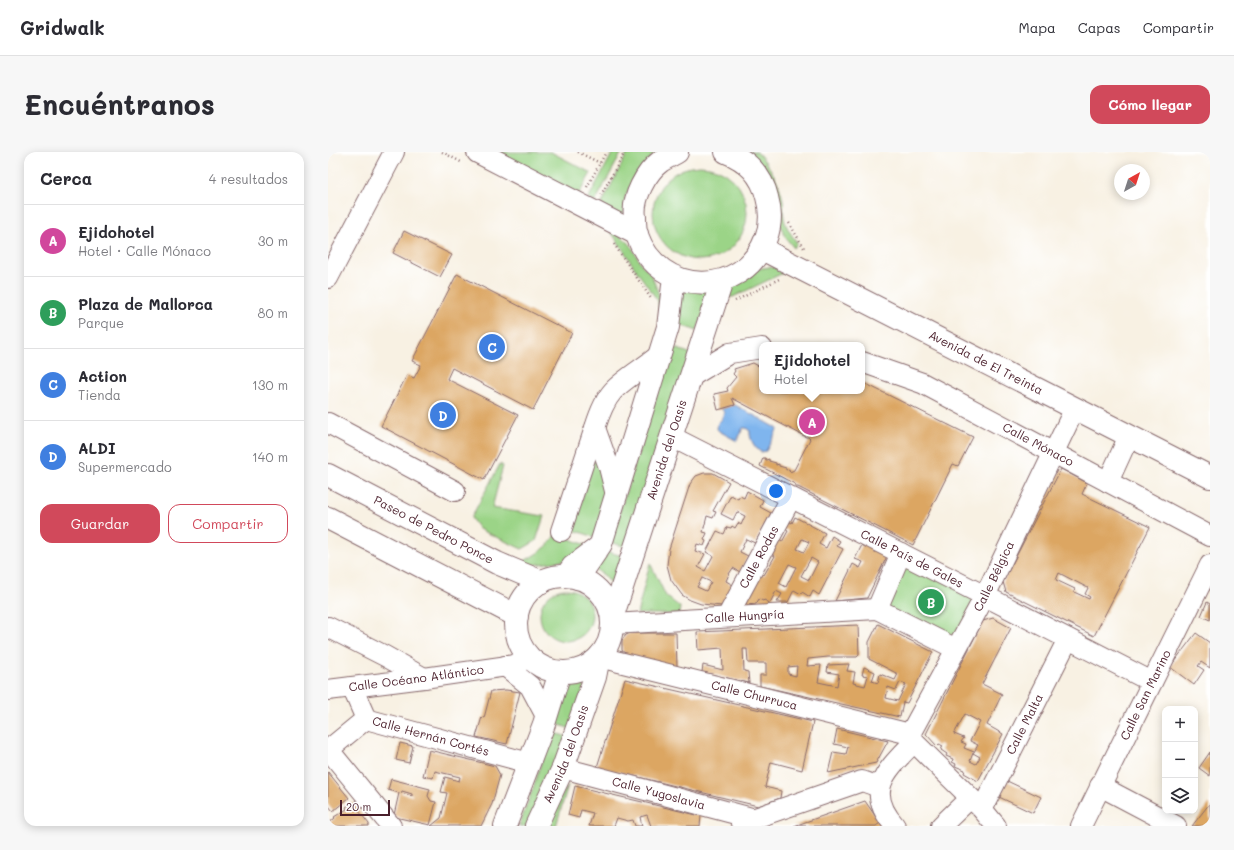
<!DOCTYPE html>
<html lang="es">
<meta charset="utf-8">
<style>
body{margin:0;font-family:Mali,sans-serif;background:#f7f7f7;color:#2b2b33}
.controls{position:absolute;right:12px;bottom:12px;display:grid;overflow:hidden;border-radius:8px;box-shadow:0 2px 10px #0003}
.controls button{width:36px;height:36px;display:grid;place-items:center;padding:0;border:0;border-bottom:1px solid #e1e1e2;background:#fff;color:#2b2b33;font:20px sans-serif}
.compass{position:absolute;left:786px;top:12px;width:36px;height:36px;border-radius:50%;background:#fff;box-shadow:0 2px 10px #0003;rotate:39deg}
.scale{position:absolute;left:12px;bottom:10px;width:50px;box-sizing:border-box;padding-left:4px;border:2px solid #4a1f2b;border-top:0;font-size:11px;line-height:14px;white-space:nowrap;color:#4a1f2b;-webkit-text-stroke:3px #fff;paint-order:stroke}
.you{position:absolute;left:448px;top:339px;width:14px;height:14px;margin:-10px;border:3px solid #fff;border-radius:50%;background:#1a73e8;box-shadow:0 0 0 6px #1a73e833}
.badge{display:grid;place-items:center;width:26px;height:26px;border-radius:50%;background:#d1495b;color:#fff;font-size:13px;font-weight:700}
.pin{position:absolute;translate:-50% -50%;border:2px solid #fff;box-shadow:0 1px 4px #0006}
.popup{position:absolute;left:431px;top:190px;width:106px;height:52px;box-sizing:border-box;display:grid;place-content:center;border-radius:8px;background:#fff;filter:drop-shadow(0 1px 3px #0005);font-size:13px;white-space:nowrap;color:#7c7c81}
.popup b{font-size:15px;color:#2b2b33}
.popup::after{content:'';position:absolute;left:50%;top:100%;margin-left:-8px;border:8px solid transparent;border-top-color:#fff}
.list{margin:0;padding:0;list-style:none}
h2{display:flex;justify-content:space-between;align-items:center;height:52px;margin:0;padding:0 16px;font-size:17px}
h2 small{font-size:13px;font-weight:400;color:#7c7c81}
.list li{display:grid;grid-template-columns:26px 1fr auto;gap:12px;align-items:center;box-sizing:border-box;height:72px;padding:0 16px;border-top:1px solid #e1e1e2}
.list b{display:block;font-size:15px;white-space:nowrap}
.list p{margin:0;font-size:13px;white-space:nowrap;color:#7c7c81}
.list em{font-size:13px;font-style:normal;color:#7c7c81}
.actions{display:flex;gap:8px;padding:12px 16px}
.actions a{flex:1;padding:9px 0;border:1px solid #d1495b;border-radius:12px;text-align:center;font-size:14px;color:#d1495b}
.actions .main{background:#d1495b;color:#fff}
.icon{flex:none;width:22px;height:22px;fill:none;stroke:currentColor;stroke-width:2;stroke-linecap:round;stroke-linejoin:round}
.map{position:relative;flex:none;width:882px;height:674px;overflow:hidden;border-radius:12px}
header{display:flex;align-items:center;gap:24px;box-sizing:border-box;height:56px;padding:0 20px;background:#fff;border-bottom:1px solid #e1e1e2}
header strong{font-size:19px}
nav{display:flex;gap:22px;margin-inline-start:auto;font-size:14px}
.intro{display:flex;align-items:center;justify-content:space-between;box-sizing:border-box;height:96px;padding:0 24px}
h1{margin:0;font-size:28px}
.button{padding:10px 18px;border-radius:12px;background:#d1495b;color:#fff;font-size:14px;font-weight:700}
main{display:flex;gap:24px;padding:0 24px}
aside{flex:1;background:#fff;border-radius:12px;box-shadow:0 2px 10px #0003}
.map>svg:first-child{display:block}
.green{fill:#9bd487;stroke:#727a59}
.water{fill:#7fb5ee;stroke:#646a8c}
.building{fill:#dca662;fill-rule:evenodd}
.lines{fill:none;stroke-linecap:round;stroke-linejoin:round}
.minor-casing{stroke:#87686b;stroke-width:22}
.major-casing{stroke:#87686b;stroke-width:24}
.path{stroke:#87686b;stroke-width:2.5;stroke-dasharray:1 3;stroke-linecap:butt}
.minor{stroke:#fff;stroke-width:20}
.major{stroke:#fff;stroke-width:22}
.labels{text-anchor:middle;stroke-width:3.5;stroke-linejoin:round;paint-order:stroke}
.street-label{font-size:12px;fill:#4a1f2b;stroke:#fff}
</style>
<header>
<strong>Gridwalk</strong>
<nav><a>Mapa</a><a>Capas</a><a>Compartir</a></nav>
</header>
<div class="intro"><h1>Encuéntranos</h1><a class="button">Cómo llegar</a></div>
<main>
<aside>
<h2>Cerca<small>4 resultados</small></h2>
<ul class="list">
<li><span class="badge" style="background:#d1479c">A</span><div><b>Ejidohotel</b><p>Hotel · Calle Mónaco</p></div><em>30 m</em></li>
<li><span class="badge" style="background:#2e9e5b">B</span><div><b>Plaza de Mallorca</b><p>Parque</p></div><em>80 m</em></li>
<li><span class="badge" style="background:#3f7fe0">C</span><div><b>Action</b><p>Tienda</p></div><em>130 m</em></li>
<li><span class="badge" style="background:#3f7fe0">D</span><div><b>ALDI</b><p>Supermercado</p></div><em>140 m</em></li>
</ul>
<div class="actions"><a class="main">Guardar</a><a>Compartir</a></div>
</aside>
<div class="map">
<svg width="882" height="674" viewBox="0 0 882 674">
<rect width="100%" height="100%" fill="#fff"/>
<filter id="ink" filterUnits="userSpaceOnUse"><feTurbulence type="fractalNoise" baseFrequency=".025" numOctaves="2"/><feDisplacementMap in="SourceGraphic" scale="8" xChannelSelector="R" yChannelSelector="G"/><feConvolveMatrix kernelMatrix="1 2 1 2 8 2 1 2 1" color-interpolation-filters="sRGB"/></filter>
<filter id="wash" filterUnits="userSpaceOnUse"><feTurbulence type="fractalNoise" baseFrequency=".012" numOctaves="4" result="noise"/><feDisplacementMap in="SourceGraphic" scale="16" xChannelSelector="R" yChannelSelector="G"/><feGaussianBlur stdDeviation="0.9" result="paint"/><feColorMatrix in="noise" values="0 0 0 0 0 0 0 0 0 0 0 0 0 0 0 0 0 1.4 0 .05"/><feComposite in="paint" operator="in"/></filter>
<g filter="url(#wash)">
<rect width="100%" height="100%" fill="#f8f1e3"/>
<g class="green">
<polygon points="169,0 223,0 263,21 251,42"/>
<polygon points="285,0 294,0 267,50 260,47"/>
<polygon points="300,0 327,0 305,28 297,45 296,65 273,53"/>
<path d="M421,0H429C442,14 451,29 455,48C456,54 455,61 456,66C458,76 464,83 469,91L466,96L457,85L450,67L436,14Z"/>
<circle cx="372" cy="61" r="47"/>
<polygon points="285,77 301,91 314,113 323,122 333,148 333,162 331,161 330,149 308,118 294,96 283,80"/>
<polygon points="441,115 458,117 455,121 405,145 397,145 403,135 428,117"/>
<polygon points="353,135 383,137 369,179 350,172"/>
<polygon points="344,195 364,202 301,396 282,390"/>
<polygon points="269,297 279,346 267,385 245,378"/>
<polygon points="172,312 175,314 164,356 216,364 208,389 194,397 151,377 143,366"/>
<path d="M227,382L262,394L241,408L204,413L195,410C207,402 222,396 227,382Z"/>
<polygon points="278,399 297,405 286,437 277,424 267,417"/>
<polygon points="573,401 657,444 628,497 549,457"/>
<polygon points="322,411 338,444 352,455 351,462 309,462"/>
<circle cx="238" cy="463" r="26"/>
<polygon points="262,516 243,577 226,571 241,522 252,521"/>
<polygon points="223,580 240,585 199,674 191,674 205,636"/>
<polygon points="240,633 228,674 215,674"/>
</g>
<path class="water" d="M407,253L449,276V278L438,299L433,300C427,297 421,286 422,279L418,276H415L409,289L391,279L389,277L390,271L394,267L396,260L393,257Z"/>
<g id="blocks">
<g class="building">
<polygon points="76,79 124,103 112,125 65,101"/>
<polygon points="129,122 244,181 205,258 124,216 119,227 190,263 156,328 53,274 79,223 86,226 93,213 84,209"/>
<polygon points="425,211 434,216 434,239 534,239 534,230 645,285 630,314 625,312 585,393 470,335 468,335 468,333 465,331 432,314 435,306 437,306 438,308 441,307 441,309 448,311 448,313 451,312 451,314 458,316 458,318 461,317 462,320 466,318 482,287 480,285 478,285 404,246 407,253 390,258 386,242 400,239 399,236 408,225 405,222 407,219 406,217"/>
<path d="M733,317L759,331L754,342L822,375L766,484L678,440L675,430ZM731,421L760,436L757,442L762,445L761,447L746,440L747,437L728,428Z"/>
<path d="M376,321H385L401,330L385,359L388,360L385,366L379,364L375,380L379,381L376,388L378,389L376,394L369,392L367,399L377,402L370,415L377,419L385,404L378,400L389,379L396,382L399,375L403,376L404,374L407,376L410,371L413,373L417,364L409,360L405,368L393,362L403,343L410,347L412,344L416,346L419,339L435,348L432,355L443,361L427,391L418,387L412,400L420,404L412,420L405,416L401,422L398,429L405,433L394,454L373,452L362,448L354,443L343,428L339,413L341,397L362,332L368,324ZM374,426L383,430L378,439L369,435Z"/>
<path d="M467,365L497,381L491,392L498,396L504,384L512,389L509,394L515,397L491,443L485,439L482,445L474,440L473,442L466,438L460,450H449L454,442L448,439L442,451L436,448L435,449L431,447L428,452L419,453L415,446L429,420L436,423L447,404L440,400L448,386L454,390L460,379L453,376L458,368L464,371ZM474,387L481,390L476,400L469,397ZM483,406L490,410L481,428L473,424ZM461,412L468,415L458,435L451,431Z"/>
<polygon points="536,389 560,402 539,446 507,449 525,412 532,416 535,410 527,407"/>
<polygon points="879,450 882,452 882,468 873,464"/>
<path d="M665,466L683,476L654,532L674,542L659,573L675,582L650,629L636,621L637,618L627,614L628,612L624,610L625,607L618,604L619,602L613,598L615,594L611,592L609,594L598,582L655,469ZM637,562L652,570L642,589L650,593L646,600L636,596L638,592L633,590L636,586L626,582ZM645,601L652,605L648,612L642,609Z"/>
<path d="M550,472L605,500L579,551L575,550L572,565L432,534V523H438V511H420L419,497H415L416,519L420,520L421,531L374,520L375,513L395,518L394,496L370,498L369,480L530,473L531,503L529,505H500L480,507L479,514L493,513L490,530L509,534L511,522L499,520L500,513L521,512L519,519L527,520L525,531L537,534L540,524L534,523L536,515L547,520L544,529L550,531L552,522L567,528L570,522L541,507V490ZM469,514L468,524L460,522V515ZM572,530L578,532L570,549L558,546L560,535L568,538Z"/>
<polygon points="302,481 348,481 349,515 297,503 294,498 294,488 298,483"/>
<polygon points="868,481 882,491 882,516 873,510 870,514 876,518 866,533 842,515"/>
<polygon points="297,527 485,570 474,618 443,610 437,635 453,639 452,646 430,654 269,615"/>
<polygon points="178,538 192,540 179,592 148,585 154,565 156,566 163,539"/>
<polygon points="509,577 560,589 548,611 500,621 505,600 518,602 520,595 506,592"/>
<polygon points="72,591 85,594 81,611 68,608"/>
<polygon points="101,598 167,614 172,623 164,652 153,674 103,674 113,666 119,641 113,640 117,625 131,629 132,625 107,619 105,626 95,624"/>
<polygon points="882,600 882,624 871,616"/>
<polygon points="0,620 21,646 5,659 0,653"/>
<path d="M63,627L102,637L100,644L103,649L108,650L102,673L67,665L66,663L71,641L60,638ZM74,639L84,642V644L73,641Z"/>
<polygon points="679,629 713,645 705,661 671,645"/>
<polygon points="247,634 373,664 372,674 323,674 319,663 312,665 314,674 307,674 305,668 300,669 289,666 286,674 261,674 265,661 253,658 251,666 240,663"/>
<polygon points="537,649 552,671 548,674 466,674"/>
<polygon points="24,650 41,672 41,674 0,674 0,669 1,671 7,666 6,665 19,657 18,655"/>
<polygon points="882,651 882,674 864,674"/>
</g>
</g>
</g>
<g filter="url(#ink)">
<use href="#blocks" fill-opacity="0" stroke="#87686b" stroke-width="1"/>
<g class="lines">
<defs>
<g id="minor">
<polyline points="0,126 66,0"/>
<path id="s1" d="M534,210L594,231L882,384"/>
<polyline points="364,224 402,201 434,196"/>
<polyline points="0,271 127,339"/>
<polyline points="267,276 281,315 288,343"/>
<path id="s2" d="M344,285L657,444L824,530"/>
<polyline points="780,330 801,284"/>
<path d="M233,379L267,276C271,263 276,249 285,239C296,227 317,215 330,204"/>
<polyline points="237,424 244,414 268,396"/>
<polyline points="549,457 628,497"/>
<polyline points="549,457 573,401"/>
<path id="s3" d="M399,465L463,346"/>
<path id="s4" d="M284,472L549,457"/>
<polyline points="0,475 57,504 96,526"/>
<path id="s5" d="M271,505L582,582"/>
<polyline points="177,514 202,534 218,564"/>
<path id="s6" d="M24,535L38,567L201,611"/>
<path id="s7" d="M0,538L96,526L187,513L201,504"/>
<polyline points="0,597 63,674"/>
<polyline points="0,598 38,567"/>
<path id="s8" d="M235,616L427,667"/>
<polyline points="772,634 848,674"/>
<path id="s9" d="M654,657L740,487"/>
<polyline points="413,671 534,629 551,635"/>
<path d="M567,674C535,638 559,618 586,590"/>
<polyline points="613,674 642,646"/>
<path id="s10" d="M668,674L654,657L586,590L582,582L657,444L747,256"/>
<path id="s11" d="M753,674L882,413"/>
</g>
<g id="major">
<polyline points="150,0 309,82"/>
<path d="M349,0C344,3 338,6 333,9C318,20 304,46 307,65C307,70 307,77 309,83C330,144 415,148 438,86C443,73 443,59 439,45C434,24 419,8 398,0"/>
<path id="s12" d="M434,97L882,325"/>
<path id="s13" d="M0,323L169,411L214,430"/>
<polyline points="0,366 189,464"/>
<circle cx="236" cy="472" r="48"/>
<polyline points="250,426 273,392 340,175 346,125"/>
<path id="s14" d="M284,466L394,129"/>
<polyline points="177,674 216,572 232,520"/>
<path id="s15" d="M208,674L235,616L267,525L271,505"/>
</g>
</defs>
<use href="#minor" class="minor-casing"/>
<use href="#major" class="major-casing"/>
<g class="path">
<polyline points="114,0 133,10"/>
<polyline points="250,0 272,11"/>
<polyline points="259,35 278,0"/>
<polyline points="273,43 297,0"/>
<polyline points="461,71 476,96"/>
<polyline points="286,92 324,148"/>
<polyline points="407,149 451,127"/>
</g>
<use href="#minor" class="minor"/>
<use href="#major" class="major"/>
</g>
</g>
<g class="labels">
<g class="street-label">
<text dy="4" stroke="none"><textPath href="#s12" startOffset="251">Avenida de El Treinta</textPath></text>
<text dy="4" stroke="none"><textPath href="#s1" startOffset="195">Calle Mónaco</textPath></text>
<text dy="4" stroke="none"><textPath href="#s14" startOffset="177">Avenida del Oasis</textPath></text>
<text dy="4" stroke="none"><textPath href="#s13" startOffset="119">Paseo de Pedro Ponce</textPath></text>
<text dy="4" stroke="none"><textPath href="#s3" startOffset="68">Calle Rodas</textPath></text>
<text dy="4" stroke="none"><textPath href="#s2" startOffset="269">Calle País de Gales</textPath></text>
<text dy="4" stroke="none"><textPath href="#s10" startOffset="305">Calle Bélgica</textPath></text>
<text dy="4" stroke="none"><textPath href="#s4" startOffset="133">Calle Hungría</textPath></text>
<text dy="4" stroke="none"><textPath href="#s7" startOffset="89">Calle Océano Atlántico</textPath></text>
<text dy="4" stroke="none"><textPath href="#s11" startOffset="146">Calle San Marino</textPath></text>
<text dy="4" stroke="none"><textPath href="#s5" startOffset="160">Calle Churruca</textPath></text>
<text dy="4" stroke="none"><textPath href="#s9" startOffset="95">Calle Malta</textPath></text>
<text dy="4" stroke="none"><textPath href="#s6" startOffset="102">Calle Hernán Cortés</textPath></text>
<text dy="4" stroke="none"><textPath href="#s15" startOffset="78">Avenida del Oasis</textPath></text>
<text dy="4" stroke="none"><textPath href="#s8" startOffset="99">Calle Yugoslavia</textPath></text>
</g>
</g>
</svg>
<div class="controls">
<button>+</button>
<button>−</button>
<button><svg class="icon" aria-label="layers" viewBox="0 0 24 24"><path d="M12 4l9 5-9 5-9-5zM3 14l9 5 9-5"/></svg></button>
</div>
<svg class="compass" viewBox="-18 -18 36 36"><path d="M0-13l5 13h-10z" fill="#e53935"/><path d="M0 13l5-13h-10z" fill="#7c7c81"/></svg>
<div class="scale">20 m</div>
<div class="you"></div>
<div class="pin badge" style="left:484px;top:270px;background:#d1479c">A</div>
<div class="popup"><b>Ejidohotel</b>Hotel</div>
<div class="pin badge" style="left:603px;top:450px;background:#2e9e5b">B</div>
<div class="pin badge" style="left:164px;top:195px;background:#3f7fe0">C</div>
<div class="pin badge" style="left:115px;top:263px;background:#3f7fe0">D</div>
</div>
</main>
